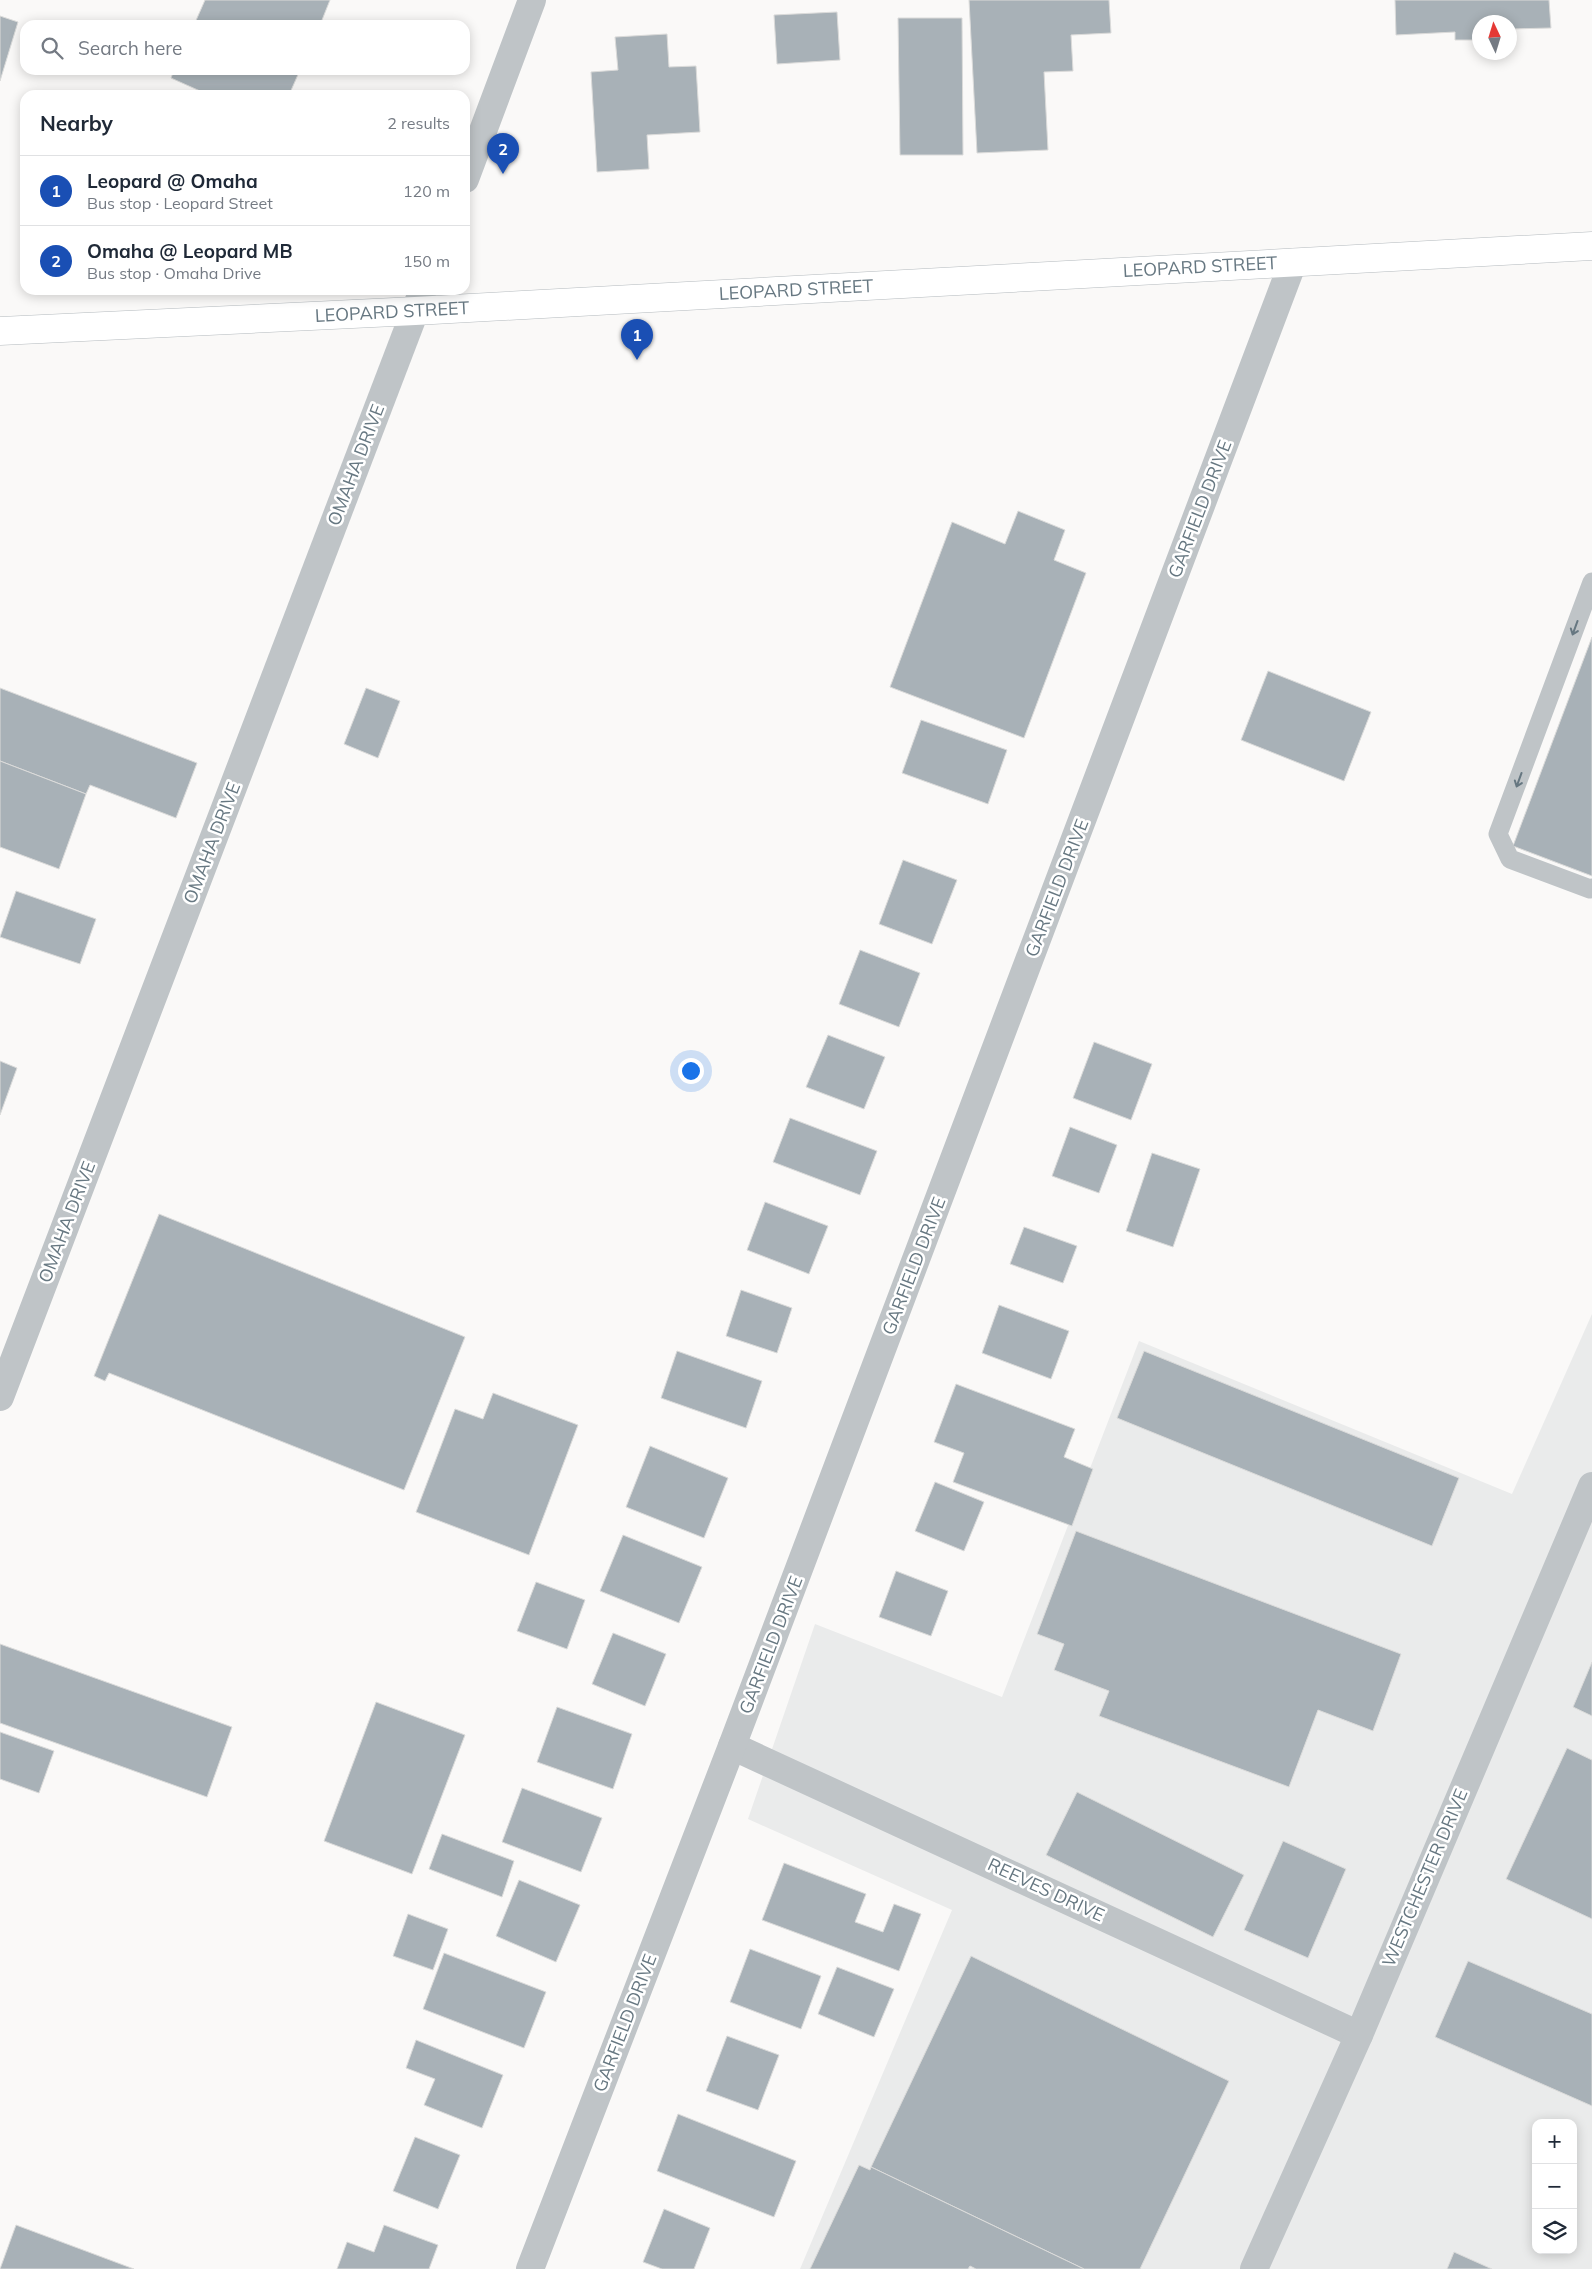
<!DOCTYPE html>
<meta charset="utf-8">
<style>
body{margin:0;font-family:Mulish,sans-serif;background:#f6f6f7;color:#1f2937}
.controls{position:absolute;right:15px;bottom:15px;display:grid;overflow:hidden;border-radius:10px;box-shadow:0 2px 12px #0003}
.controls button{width:45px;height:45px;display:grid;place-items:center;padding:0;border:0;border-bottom:1px solid #e0e1e3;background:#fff;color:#1f2937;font:25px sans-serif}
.compass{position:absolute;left:1472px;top:15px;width:45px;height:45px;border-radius:50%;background:#fff;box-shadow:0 2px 12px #0003;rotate:356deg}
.you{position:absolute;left:690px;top:1070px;width:18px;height:18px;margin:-12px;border:4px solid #fff;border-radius:50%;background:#1a73e8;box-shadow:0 0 0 8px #1a73e833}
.badge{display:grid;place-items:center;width:32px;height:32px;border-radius:50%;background:#111827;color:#fff;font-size:16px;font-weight:700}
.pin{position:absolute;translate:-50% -41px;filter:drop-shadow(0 1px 2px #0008)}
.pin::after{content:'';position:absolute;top:26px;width:18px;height:15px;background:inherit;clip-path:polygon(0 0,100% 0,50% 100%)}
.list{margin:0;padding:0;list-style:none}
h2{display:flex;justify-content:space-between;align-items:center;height:65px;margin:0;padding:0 20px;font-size:21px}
h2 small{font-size:16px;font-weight:400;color:#747a83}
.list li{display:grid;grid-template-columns:32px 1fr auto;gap:15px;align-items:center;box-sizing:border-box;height:70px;padding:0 20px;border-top:1px solid #e0e1e3}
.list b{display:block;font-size:19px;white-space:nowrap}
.list p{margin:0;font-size:16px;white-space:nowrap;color:#747a83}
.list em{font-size:16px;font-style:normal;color:#747a83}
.icon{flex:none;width:28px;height:28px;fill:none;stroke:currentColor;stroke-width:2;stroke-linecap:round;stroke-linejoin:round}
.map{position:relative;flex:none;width:1592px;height:2269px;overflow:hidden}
.search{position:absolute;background:#fff;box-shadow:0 2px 12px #0003;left:20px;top:20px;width:450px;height:55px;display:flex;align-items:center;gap:12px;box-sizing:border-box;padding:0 18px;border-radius:15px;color:#747a83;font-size:19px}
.panel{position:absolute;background:#fff;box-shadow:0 2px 12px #0003;left:20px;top:90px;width:450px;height:205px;border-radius:15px}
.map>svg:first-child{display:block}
.built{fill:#eaebeb;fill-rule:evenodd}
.building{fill:#a8b1b7;stroke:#dbdbda}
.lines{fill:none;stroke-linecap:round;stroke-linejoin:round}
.secondary-casing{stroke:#b4babe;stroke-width:29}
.lane{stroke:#bfc4c7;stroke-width:19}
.street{stroke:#bfc4c7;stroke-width:28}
.secondary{stroke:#fff;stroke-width:28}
.oneway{stroke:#667781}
.labels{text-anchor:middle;stroke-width:5;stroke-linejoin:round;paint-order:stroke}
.street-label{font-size:18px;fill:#667781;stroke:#fff}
</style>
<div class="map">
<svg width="1592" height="2269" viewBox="0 0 1592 2269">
<rect width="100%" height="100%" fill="#faf9f8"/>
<path class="built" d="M1592,1314V2269H800L952,1910L748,1819L815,1624L1002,1697L1139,1341L1512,1494ZM1536,2123H1573V2250H1536Z"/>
<g class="building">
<polygon points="205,0 330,0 320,25 194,25"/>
<polygon points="969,0 1109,0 1111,33 1071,35 1073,71 1044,72 1048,150 977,153"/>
<polygon points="1395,0 1549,0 1551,28 1510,29 1510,22 1480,22 1480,40 1455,40 1455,32 1396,35"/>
<polygon points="837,12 840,60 777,64 774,15"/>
<polygon points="0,16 18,22 0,81"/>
<polygon points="898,18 962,18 963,155 900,155"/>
<polygon points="667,34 669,67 696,66 700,132 647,135 649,169 597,172 591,72 618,70 615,37"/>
<polygon points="174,70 300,70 289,95 209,95 171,78"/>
<polygon points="1018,511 1065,530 1054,560 1086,573 1024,738 890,687 952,522 1005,544"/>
<polygon points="1592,637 1592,876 1513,846"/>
<polygon points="1268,671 1371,712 1344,781 1241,740"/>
<polygon points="0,688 197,763 176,818 90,785 86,794 0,761"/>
<polygon points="366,688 400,701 378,758 344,744"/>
<polygon points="921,720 1007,750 988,804 902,773"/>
<polygon points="0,761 86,794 59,869 0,847"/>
<polygon points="903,860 957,880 932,944 879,924"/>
<polygon points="16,891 96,919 80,964 0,937"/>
<polygon points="860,950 920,973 899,1027 839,1004"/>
<polygon points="828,1035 885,1057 864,1109 806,1087"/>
<polygon points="1094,1042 1152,1064 1131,1120 1073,1098"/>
<polygon points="0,1061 17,1068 0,1115"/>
<polygon points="790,1118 877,1151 860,1195 773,1162"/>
<polygon points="1070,1127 1117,1145 1099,1193 1052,1176"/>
<polygon points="1152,1153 1200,1169 1173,1247 1126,1231"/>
<polygon points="765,1202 828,1226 809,1274 747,1250"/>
<polygon points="159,1214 465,1337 404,1490 109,1373 105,1381 94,1376"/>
<polygon points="1024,1227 1077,1246 1063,1283 1010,1264"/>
<polygon points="741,1290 792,1308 777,1353 726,1336"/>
<polygon points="999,1305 1069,1331 1051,1379 982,1353"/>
<polygon points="677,1351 762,1381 746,1428 661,1398"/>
<polygon points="1144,1351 1459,1478 1432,1546 1117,1418"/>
<polygon points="956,1384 1075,1429 1064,1457 1093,1469 1072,1526 953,1482 964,1453 934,1442"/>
<polygon points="493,1393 578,1425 529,1555 416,1512 455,1409 483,1419"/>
<polygon points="650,1446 728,1478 704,1538 626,1507"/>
<polygon points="935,1482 984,1502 964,1551 915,1531"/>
<polygon points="1076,1531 1401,1654 1373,1731 1318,1710 1289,1787 1099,1716 1109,1691 1054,1670 1064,1644 1037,1634"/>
<polygon points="623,1535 702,1567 679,1623 600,1591"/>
<polygon points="896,1571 948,1591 931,1636 879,1617"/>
<polygon points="536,1582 585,1600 567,1649 517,1631"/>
<polygon points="613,1633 666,1654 645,1706 592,1684"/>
<polygon points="0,1644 232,1727 207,1797 0,1723"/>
<polygon points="1592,1662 1592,1716 1573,1707"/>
<polygon points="376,1702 465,1735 412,1874 324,1841"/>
<polygon points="557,1707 632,1734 613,1789 537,1762"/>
<polygon points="0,1732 54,1751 39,1793 0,1779"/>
<polygon points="1567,1748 1592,1760 1592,1919 1506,1879"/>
<polygon points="522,1788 602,1818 581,1872 502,1842"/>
<polygon points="1077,1792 1244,1875 1213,1937 1046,1855"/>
<polygon points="442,1834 514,1861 502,1897 429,1869"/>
<polygon points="1283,1841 1346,1869 1308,1958 1244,1930"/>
<polygon points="784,1863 866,1894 855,1922 883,1932 894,1904 921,1914 899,1971 762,1920"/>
<polygon points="519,1880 580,1905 556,1962 496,1936"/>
<polygon points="408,1914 448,1929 433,1970 393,1956"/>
<polygon points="750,1949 821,1976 801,2029 730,2002"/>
<polygon points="444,1953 546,1992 524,2048 423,2009"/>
<polygon points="971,1956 1229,2081 1140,2269 1084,2269 871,2167"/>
<polygon points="1468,1961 1592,2014 1592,2106 1435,2037"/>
<polygon points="837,1967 894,1989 874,2037 818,2014"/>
<polygon points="727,2036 779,2055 758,2110 706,2091"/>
<polygon points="416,2040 503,2075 482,2128 424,2105 435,2079 406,2068"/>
<polygon points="678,2114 796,2161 774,2217 657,2171"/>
<polygon points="415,2137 460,2155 438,2209 393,2191"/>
<polygon points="859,2165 870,2170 871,2167 1084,2269 976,2269 970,2266 968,2269 810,2269"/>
<polygon points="664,2209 710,2228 694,2269 662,2269 643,2262"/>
<polygon points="16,2225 134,2269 0,2269"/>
<polygon points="384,2225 438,2245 429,2269 337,2269 347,2242 374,2252"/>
<polygon points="1454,2252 1492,2269 1447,2269"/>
</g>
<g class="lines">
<defs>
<polyline id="secondary" points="0,331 415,311 1592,246"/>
</defs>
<use href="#secondary" class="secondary-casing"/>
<polyline class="lane" points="1592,582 1498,834 1510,859 1590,889 1592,888"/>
<g class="street">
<polyline points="465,179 532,0"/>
<polyline points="0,1397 423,290"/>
<polyline points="732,1746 1359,2035"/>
<polyline points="530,2269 732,1746 1293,262"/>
<polyline points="1254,2269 1359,2035 1592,1486"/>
</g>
<use href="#secondary" class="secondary"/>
</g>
<defs><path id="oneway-shaft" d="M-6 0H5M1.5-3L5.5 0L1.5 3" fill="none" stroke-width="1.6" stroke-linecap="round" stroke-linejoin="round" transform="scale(1.25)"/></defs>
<g class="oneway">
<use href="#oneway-shaft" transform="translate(1575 628) rotate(110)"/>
<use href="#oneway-shaft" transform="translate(1519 780) rotate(110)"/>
</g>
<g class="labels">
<g class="street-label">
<text transform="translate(1200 267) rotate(-3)" y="6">LEOPARD STREET</text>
<text transform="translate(796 290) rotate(-3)" y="6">LEOPARD STREET</text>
<text transform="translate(392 312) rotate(-3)" y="6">LEOPARD STREET</text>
<text transform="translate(356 465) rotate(-69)" y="6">OMAHA DRIVE</text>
<text transform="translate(1200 509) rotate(-69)" y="6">GARFIELD DRIVE</text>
<text transform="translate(212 843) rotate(-69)" y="6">OMAHA DRIVE</text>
<text transform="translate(1057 888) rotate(-69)" y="6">GARFIELD DRIVE</text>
<text transform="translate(67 1222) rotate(-69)" y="6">OMAHA DRIVE</text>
<text transform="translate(914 1266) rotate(-69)" y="6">GARFIELD DRIVE</text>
<text transform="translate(771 1645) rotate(-69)" y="6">GARFIELD DRIVE</text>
<text transform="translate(1425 1878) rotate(-67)" y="6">WESTCHESTER DRIVE</text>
<text transform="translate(1046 1890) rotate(25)" y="6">REEVES DRIVE</text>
<text transform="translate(625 2023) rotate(-69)" y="6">GARFIELD DRIVE</text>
</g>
</g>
</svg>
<div class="controls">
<button>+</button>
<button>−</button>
<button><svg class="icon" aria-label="layers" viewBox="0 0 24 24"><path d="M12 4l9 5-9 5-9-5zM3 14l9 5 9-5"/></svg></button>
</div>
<svg class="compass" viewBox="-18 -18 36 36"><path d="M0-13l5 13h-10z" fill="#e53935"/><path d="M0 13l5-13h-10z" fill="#747a83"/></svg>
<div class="you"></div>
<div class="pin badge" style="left:637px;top:360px;background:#1a4fb4">1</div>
<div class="pin badge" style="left:503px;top:174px;background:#1a4fb4">2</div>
<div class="search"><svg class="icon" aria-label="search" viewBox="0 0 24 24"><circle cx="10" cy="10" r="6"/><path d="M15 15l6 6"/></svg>Search here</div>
<section class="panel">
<h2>Nearby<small>2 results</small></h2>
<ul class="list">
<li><span class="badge" style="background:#1a4fb4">1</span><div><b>Leopard @ Omaha</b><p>Bus stop · Leopard Street</p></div><em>120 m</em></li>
<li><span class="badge" style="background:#1a4fb4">2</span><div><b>Omaha @ Leopard MB</b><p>Bus stop · Omaha Drive</p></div><em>150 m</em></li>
</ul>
</section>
</div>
